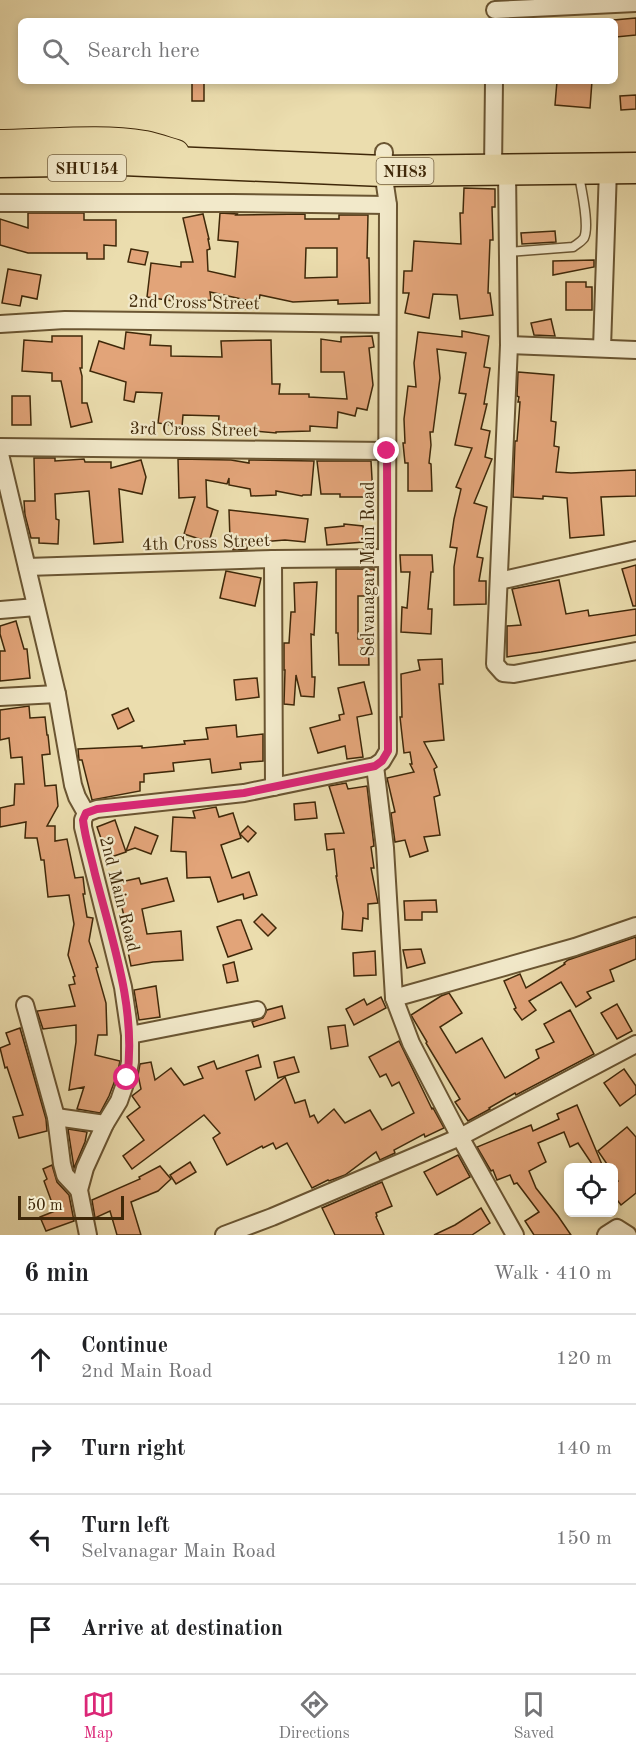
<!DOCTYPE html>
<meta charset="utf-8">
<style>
body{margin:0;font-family:"Old Standard TT",serif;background:#f2f2f2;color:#202124}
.controls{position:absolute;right:18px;bottom:18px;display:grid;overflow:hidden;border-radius:9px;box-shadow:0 3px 9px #0003}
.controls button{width:54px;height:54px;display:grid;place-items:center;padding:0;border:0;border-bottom:2px solid #e0e0e0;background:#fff;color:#202124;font:30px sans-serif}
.scale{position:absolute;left:18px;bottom:15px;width:106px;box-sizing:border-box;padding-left:6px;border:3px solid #3f2809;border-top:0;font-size:16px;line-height:21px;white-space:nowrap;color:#3f2809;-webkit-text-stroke:4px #f2e9ca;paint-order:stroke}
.stop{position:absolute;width:18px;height:18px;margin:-14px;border:4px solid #db2777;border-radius:50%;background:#fff}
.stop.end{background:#db2777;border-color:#fff;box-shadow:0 2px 6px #0008}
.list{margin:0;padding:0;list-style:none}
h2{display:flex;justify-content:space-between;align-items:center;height:78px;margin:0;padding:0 24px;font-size:26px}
h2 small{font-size:20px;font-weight:400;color:#757577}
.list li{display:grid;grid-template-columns:39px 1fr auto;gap:18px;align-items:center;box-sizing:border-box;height:90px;padding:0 24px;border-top:2px solid #e0e0e0}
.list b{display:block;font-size:22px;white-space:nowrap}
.list p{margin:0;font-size:20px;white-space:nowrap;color:#757577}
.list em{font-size:20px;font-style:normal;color:#757577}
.icon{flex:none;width:33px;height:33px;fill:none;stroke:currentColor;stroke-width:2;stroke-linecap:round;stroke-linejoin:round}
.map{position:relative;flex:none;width:636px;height:1235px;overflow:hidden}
.search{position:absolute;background:#fff;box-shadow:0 3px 9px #0003;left:18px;right:18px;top:18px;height:66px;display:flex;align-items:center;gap:15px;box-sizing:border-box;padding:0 21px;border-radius:9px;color:#757577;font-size:22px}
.sheet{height:438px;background:#fff}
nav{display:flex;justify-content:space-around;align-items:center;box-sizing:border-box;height:84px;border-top:2px solid #e0e0e0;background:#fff;font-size:16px;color:#757577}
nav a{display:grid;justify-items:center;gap:3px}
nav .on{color:#db2777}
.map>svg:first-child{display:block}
.building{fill:#e2a479;stroke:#3f2809;stroke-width:1.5;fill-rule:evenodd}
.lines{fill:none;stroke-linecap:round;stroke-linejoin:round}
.lane-casing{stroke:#6a5532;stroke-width:11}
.street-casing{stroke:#6a5532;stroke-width:20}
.primary-casing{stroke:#3f2809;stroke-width:28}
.highway-casing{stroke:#3f2809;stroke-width:33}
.lane{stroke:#f2e9ca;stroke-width:8}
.street{stroke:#f2e9ca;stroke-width:16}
.primary{stroke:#ebddae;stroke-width:26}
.highway{stroke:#ebddae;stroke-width:30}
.route{stroke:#db2777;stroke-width:8}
.labels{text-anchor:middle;stroke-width:4.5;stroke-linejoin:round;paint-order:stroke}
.shield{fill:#f2e9ca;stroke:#756243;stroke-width:1.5}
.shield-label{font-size:16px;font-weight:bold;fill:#3f2809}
.street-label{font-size:18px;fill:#3f2809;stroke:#f2e9ca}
</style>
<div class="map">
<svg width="636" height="1235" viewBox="0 0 636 1235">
<rect width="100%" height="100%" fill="#ebddae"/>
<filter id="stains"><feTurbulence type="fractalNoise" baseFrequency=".00333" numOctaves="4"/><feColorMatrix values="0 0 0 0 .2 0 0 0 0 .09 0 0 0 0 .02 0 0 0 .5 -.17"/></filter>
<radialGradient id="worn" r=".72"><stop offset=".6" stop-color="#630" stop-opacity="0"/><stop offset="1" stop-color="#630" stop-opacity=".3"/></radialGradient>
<g class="building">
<polygon points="636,18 636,35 616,37 614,20"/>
<rect x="192" y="81" width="12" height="20"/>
<polygon points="557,81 592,81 590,108 555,105"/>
<polygon points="636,95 636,109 621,110 620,96"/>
<polygon points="464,188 495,189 495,207 492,207 493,240 490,240 488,293 490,293 493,315 460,319 457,295 433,294 429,318 405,313 409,293 403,293 404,271 412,271 414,241 461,244 460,213 463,213"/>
<polygon points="28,213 84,213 84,220 116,220 116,246 104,245 104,259 87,259 87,253 28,253 0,245 0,219 28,228"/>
<path d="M220,213L237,214L236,215L305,214V219H339V215H368L367,258H369L370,303L338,304V300L293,302L260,295L259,301L246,300L210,292L211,300L180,302L147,297L151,263L181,267V262H193L183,218L203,214L209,239H208L210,249L207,250L208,271L235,277L238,242L218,240ZM306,248H337V277L305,278Z"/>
<polygon points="555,231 556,242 522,244 521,233"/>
<polygon points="131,249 148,252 145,265 128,262"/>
<polygon points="594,260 594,267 553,275 553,261"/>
<polygon points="8,269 41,275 37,299 22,296 20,306 2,303"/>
<polygon points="566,282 586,282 586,287 592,287 592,310 566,310"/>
<polygon points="551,319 555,336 534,335 531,323"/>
<polygon points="462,331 489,336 484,367 490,368 484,404 487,404 481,429 490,431 485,457 492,459 474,503 487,507 477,557 483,558 479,581 486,581 486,604 454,605 454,567 457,548 450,547 454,519 461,489 456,487 472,448 455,445 466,394 459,393 466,353 437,349 440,378 433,432 430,432 431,445 429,463 431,464 432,491 408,491 408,463 405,463 403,443 405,443 404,419 408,386 416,387 414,363 418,332 462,337"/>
<polygon points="126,332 151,335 150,345 171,346 171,356 222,357 221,341 271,340 272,384 280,384 279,394 309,394 309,397 347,399 344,372 321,372 321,339 341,342 341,337 372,336 374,347 369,348 373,385 367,410 357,408 355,416 338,412 337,428 310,426 310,431 276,432 276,433 218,428 219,416 183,415 182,427 158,423 162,393 136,392 134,402 124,400 126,382 90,371 99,341 124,349"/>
<polygon points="52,336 82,336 82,368 80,368 82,376 82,403 87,403 92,422 71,427 61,381 52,381 52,373 22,371 24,340 52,342"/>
<polygon points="518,372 554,375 551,421 556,422 554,446 559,447 556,472 571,473 636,470 636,496 601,497 604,535 570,538 567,498 543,496 543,499 513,497 515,441 517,441 520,402 518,402 519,397 517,396"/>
<polygon points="12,396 30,396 31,425 12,425"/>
<polygon points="34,458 55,458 55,461 84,459 85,462 111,462 111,468 141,460 146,477 142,494 119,489 123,542 94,544 89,491 55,494 56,519 59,520 58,544 39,543 39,538 31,538 25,515 24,501 35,501"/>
<polygon points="178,459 231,460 249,463 249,460 314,461 311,495 303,495 302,496 276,491 276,495 251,496 250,489 229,485 229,478 227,484 206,480 207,507 218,511 209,542 184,534 195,497 179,498"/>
<polygon points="317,461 371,461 373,497 340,497 340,494 321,494"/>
<polygon points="229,510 308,519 305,542 285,540 247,543 247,549 233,550 232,539 230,539"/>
<polygon points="344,524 363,526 364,542 327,545 325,528 344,526"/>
<polygon points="400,555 432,555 433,572 431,572 428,609 432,609 431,634 401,632 402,607 407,608 410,572 401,572"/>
<polygon points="636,565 636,606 633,606 622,569"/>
<polygon points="336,569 374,569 374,596 358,596 358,639 368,638 369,665 339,665 338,633 336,633"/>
<polygon points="226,571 261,578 255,606 220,598"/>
<polygon points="559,580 566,614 588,610 589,616 636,609 636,635 541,652 507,657 507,626 521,625 512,589"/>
<polygon points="317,582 314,635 311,634 312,677 315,677 314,697 301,696 296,675 294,705 284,704 285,670 284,670 284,643 289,643 291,612 295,612 294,583"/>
<polygon points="16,621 24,649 27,649 30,678 0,681 0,651 5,651 0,634 0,626"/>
<polygon points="442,659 443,684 439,684 444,740 424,742 437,767 434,769 440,795 434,797 440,835 424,837 428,851 410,857 405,840 395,842 391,813 395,812 387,778 414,772 410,764 412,764 410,752 404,753 400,717 402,717 401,674 420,670 418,660"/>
<polygon points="257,678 259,697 236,700 234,680"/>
<polygon points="364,682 372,714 357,717 363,757 347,759 345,746 318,753 310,728 340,720 339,715 344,714 338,688"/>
<polygon points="29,706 30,718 45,717 47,735 48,735 50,754 42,755 45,786 56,785 58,806 47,826 55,826 55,841 67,839 75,878 83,877 85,894 83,894 87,917 93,918 89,941 98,967 96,968 106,1003 107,1035 98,1035 95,1055 120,1061 117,1075 109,1096 100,1113 77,1109 84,1087 69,1090 76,1042 76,1025 43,1029 37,1011 75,1006 69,985 75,984 73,977 75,976 68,955 74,924 69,895 48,897 44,860 41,860 37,838 25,838 26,822 0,827 0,808 14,805 15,784 24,784 22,757 11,758 9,738 0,740 0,710"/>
<polygon points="128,708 134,721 118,729 112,715"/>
<polygon points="236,725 237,737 263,734 263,761 240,763 241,769 212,773 210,759 173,763 174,771 144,774 144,782 140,782 140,791 92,800 82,760 79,760 78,749 142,746 142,748 185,744 184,741 208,739 206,728"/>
<polygon points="346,783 348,789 367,786 374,846 371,847 374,868 371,868 378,903 368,904 368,919 363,918 362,931 342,929 343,913 336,876 337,876 334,849 327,850 325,834 344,833 329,786"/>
<polygon points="315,802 317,818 295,820 294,804"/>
<polygon points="216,807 219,817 233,813 241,838 221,845 232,878 249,872 257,895 244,899 243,894 218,902 210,877 187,878 186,852 171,851 173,817 195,818 193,811"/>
<polygon points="115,820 126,852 108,858 97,827"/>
<polygon points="248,826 256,833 248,842 240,834"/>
<polygon points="135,827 158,836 151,854 135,848 126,851"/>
<polygon points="139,878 141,884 167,878 174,901 142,909 147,934 181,931 183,960 153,962 131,966 126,942 130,941 116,883"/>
<polygon points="436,900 437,912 422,912 422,920 405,920 404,901"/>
<polygon points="262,914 276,928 268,936 254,922"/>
<polygon points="237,920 241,920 252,949 228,957 217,927"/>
<polygon points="636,937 636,959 610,970 614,981 587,992 591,998 576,1007 561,982 529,1001 536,1010 522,1020 514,1009 516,1008 504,981 520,974 526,988 565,964 564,963 568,960"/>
<polygon points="421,949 425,963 407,968 403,950"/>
<polygon points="375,951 376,975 354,976 353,953"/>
<polygon points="234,962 238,981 227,983 223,965"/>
<polygon points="156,986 160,1017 139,1020 134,990"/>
<polygon points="449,993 462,1013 440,1027 456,1053 482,1038 505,1078 539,1058 536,1050 554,1042 544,1024 570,1010 594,1054 516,1095 515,1093 489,1108 490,1109 468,1121 455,1102 460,1099 426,1043 427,1042 411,1015 441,996"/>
<polygon points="381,997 386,1008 354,1025 346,1009 364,999 367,1005"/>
<polygon points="617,1004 632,1031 617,1039 601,1013"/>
<polygon points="282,1006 285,1018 254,1027 252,1022 263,1018 267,1010"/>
<polygon points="345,1025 348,1046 331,1049 328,1027"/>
<polygon points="20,1028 46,1119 47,1131 19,1138 13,1117 23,1115 7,1067 5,1068 0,1048 10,1044 6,1033"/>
<polygon points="399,1041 432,1109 433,1108 444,1128 425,1137 424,1134 394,1150 395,1153 380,1160 376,1152 345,1175 329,1181 328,1180 312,1188 287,1143 276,1149 273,1143 263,1148 262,1146 227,1165 213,1138 220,1133 204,1115 132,1169 123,1156 144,1140 127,1117 140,1107 132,1096 141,1089 138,1075 140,1064 151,1062 155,1080 171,1068 184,1085 203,1078 198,1067 214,1061 217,1069 258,1055 261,1067 246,1071 255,1100 285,1077 295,1103 305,1100 310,1117 314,1115 318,1123 334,1109 345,1123 370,1110 382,1130 414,1113 399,1082 392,1086 386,1074 380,1077 369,1057"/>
<polygon points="294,1057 299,1072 278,1078 274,1062"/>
<polygon points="624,1069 636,1086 636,1094 620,1106 604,1083"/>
<polygon points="577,1105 603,1167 594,1167 578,1143 570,1147 564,1132 538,1143 546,1162 529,1171 536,1188 558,1216 571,1235 534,1235 525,1221 539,1212 517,1183 514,1184 510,1175 497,1180 493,1170 491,1171 477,1147 531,1125 533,1131 559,1119 557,1114"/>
<polygon points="627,1127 636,1137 636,1193 621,1205 614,1196 614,1185 618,1181 614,1174 614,1167 609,1167 598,1151"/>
<polygon points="68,1129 87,1132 85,1142 74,1168"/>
<polygon points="458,1155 470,1177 437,1195 424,1172"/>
<polygon points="190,1162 196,1172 176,1184 170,1175"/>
<polygon points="52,1165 57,1182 69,1195 74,1221 46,1231 40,1217 55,1211 44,1181 47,1179 43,1169"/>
<polygon points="160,1166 171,1179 158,1191 131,1202 141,1235 117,1235 110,1211 95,1218 92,1200 140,1179 139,1177"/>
<polygon points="382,1182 392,1206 376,1213 377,1216 376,1217 384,1235 335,1235 322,1208"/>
<polygon points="481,1208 490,1223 472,1235 434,1235 455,1225"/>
</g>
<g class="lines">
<defs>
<path id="lane" d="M508,252L573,247C577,244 581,242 584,238C590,225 581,189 579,175"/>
<g id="street">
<polyline points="495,10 636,3"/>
<polyline points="493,170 494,81"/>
<polyline points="507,170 509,345 495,664 503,673 514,674 636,651"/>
<polyline points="0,203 232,203 388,205"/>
<polyline points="0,324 65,320 387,324"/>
<polyline points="509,345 636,350"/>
<polyline points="602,348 608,169"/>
<polyline points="0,447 387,451"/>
<polyline points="0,454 57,694 73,785 77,797 86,813 83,820 83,827 123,987 130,1035 130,1062 127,1078 119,1101 105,1124 85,1168 79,1190 88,1235"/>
<polyline points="273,559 274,787"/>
<polyline points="27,567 273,559 387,558"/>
<polyline points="499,581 636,550"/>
<polyline points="0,610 36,607"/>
<polyline points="0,697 57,694"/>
<polyline points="375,766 385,848 394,998 411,1043 460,1137 515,1235"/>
<polyline points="86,813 97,809 244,793 375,766 382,761 388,751 387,558 388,205 383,171 384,152"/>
<polyline points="394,998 575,947 636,926"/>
<polyline points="25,1005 56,1117 62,1164 65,1175 79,1190"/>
<polyline points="130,1035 257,1010"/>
<polyline points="56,1117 105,1124"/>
<polyline points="224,1235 272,1217 460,1137 636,1044"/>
<polyline points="606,1235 617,1228 628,1235"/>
</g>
<path id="primary" d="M0,143C48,143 97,136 145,144C155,146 166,150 176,153"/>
<polyline id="highway" points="0,162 123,160 383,171 636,168"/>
</defs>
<use href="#lane" class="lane-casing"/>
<use href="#street" class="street-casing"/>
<use href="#primary" class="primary-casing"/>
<use href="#highway" class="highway-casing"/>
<use href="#lane" class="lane"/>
<use href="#street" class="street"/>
<use href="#primary" class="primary"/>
<use href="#highway" class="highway"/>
</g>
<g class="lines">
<path class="route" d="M127,1078C137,1010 112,940 95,874C91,856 85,838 83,820L86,813L97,809L244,793L375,766L382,761L388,751L387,451"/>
</g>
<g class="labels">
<g class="shield">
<rect x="48" y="155" width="78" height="26" rx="4.5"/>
<rect x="376.5" y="158" width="57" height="26" rx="4.5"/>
</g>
<g class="shield-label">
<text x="87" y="174">SHU154</text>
<text x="405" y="177">NH83</text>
</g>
<g class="street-label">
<text transform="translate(194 302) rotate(1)" y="6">2nd Cross Street</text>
<text transform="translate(194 429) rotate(1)" y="6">3rd Cross Street</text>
<text transform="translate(206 542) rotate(-2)" y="6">4th Cross Street</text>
<text transform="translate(368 569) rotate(-90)" y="6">Selvanagar Main Road</text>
<text transform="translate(120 894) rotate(76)" y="6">2nd Main Road</text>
</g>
</g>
<rect width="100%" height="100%" filter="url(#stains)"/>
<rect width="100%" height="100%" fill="url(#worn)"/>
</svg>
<div class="controls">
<button><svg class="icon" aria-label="locate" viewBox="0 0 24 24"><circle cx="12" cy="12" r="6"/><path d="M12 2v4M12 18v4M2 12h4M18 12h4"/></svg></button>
</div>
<div class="scale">50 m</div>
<div class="stop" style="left:127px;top:1078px"></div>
<div class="stop end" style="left:387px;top:451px"></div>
<div class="search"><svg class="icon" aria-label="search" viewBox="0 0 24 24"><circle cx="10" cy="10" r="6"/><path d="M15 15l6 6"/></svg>Search here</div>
</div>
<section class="sheet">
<h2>6 min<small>Walk · 410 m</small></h2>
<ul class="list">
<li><svg class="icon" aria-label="ahead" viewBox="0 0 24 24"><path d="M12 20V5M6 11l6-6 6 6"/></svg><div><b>Continue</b><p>2nd Main Road</p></div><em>120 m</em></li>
<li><svg class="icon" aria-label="right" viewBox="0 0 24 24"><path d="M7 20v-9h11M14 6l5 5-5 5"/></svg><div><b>Turn right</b></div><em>140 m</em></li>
<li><svg class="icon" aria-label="left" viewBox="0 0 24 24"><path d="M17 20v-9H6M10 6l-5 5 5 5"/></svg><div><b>Turn left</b><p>Selvanagar Main Road</p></div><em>150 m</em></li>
<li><svg class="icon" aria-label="arrive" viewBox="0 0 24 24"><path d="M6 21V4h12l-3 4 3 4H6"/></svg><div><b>Arrive at destination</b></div></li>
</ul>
</section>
<nav>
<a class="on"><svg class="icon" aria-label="map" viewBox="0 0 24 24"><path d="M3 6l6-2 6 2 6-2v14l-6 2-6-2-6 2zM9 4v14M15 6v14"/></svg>Map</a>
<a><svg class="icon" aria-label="directions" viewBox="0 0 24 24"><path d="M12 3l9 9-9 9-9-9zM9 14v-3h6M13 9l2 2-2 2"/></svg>Directions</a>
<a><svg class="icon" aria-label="saved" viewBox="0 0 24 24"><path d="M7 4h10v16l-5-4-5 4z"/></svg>Saved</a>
</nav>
